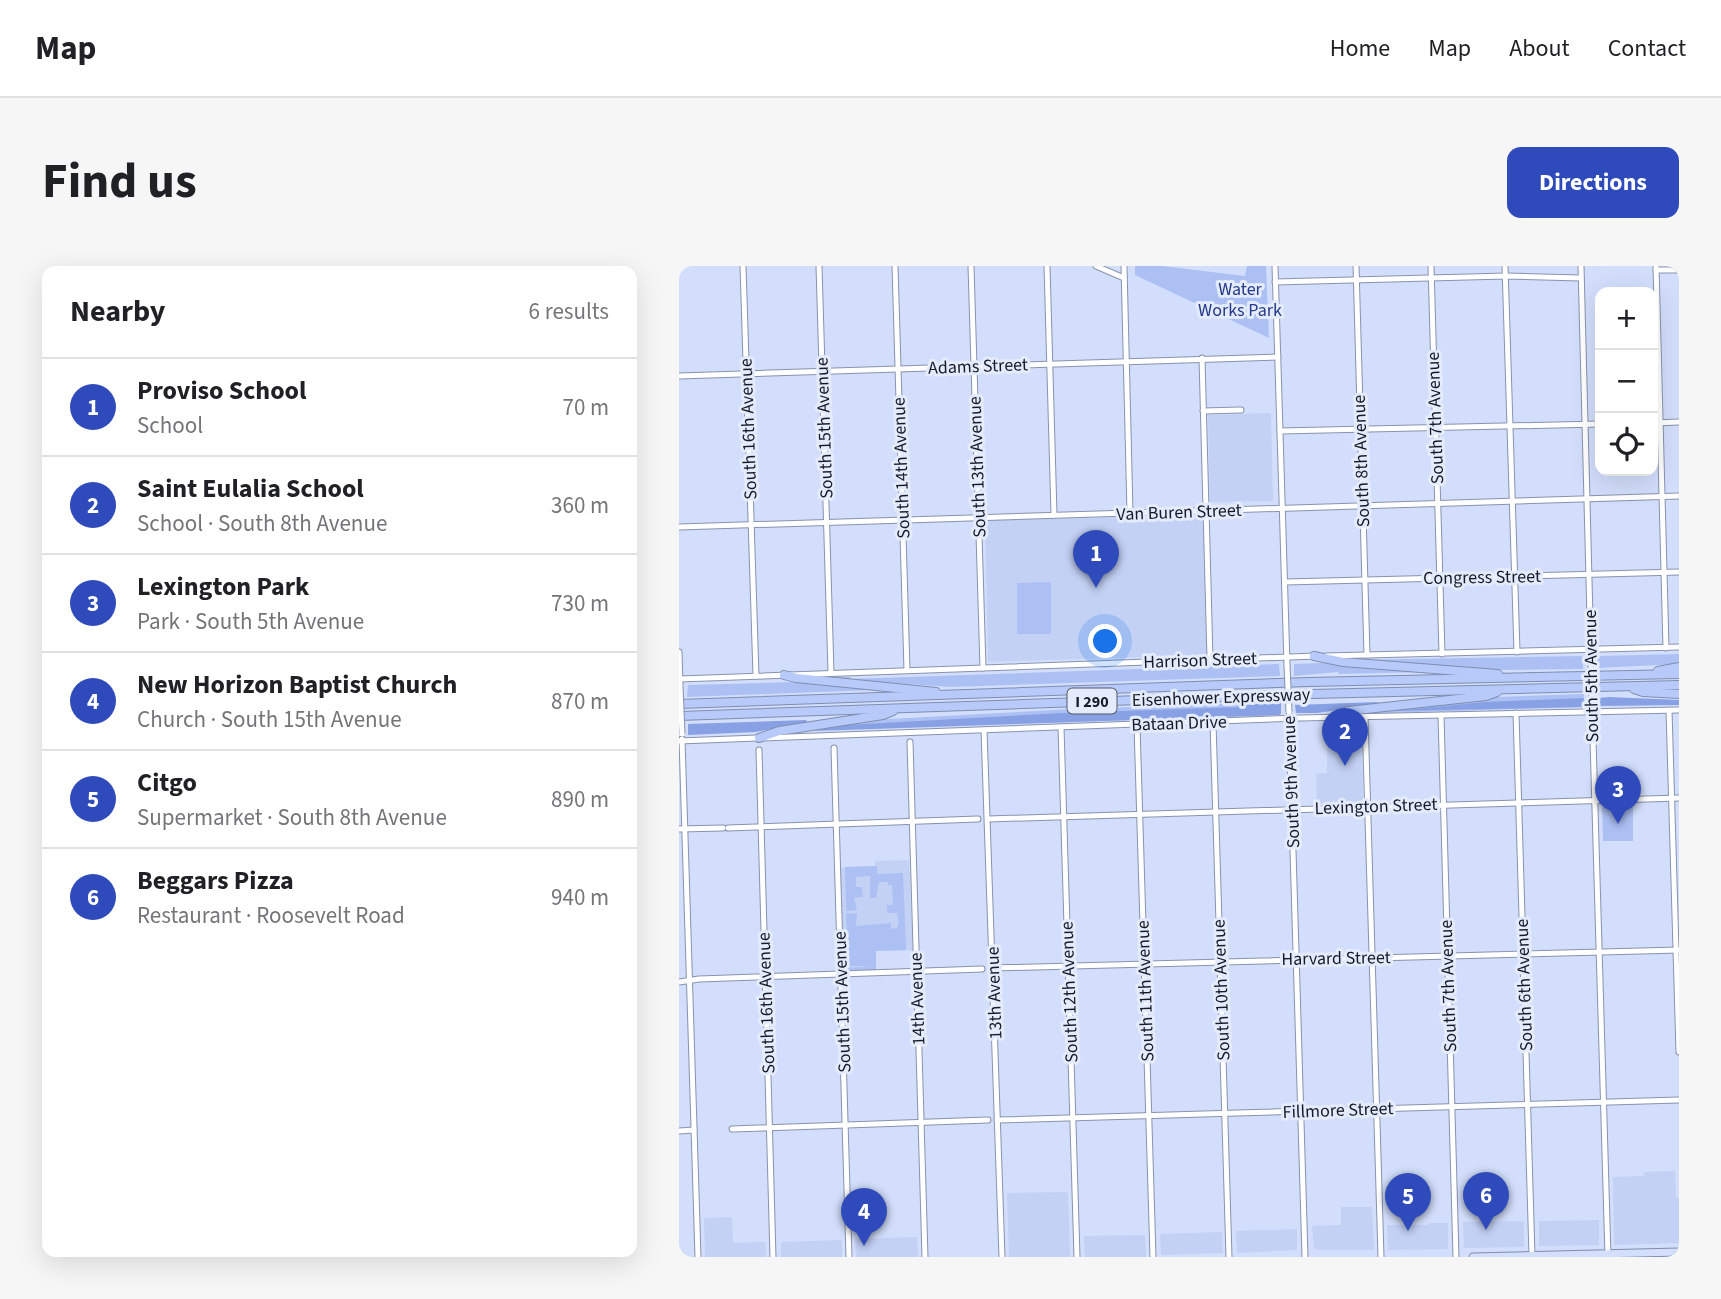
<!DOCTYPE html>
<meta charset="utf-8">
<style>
body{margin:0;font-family:"Source Sans 3",sans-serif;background:#f6f6f6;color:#202124}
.controls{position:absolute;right:21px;top:21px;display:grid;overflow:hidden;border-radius:14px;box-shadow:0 7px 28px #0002}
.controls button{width:63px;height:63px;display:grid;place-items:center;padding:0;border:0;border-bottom:2px solid #e0e0e0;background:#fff;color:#202124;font:35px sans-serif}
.you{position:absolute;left:427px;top:376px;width:24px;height:24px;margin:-18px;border:5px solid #fff;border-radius:50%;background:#1a73e8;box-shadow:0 0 0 10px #1a73e833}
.badge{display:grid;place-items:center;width:46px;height:46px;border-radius:50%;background:#2f4abb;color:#fff;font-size:23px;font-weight:700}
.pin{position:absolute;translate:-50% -58px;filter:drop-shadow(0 2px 4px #0008)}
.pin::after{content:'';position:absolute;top:37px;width:24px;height:21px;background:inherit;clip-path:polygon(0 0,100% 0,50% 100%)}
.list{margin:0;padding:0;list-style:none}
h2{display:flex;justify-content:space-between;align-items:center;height:91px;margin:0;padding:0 28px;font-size:30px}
h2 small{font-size:23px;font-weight:400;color:#757577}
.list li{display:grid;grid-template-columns:46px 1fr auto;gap:21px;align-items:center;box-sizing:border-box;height:98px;padding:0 28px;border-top:2px solid #e0e0e0}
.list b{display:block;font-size:26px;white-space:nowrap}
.list p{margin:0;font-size:23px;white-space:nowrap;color:#757577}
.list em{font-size:23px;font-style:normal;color:#757577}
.icon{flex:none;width:38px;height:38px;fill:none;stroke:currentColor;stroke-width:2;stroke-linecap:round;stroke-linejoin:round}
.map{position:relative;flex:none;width:1000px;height:991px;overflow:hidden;border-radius:14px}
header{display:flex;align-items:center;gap:42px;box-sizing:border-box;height:98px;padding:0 35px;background:#fff;border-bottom:2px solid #e0e0e0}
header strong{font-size:33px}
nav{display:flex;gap:38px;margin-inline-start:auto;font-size:24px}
.intro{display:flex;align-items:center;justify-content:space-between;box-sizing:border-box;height:168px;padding:0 42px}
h1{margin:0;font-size:49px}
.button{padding:18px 32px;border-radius:14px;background:#2f4abb;color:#fff;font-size:24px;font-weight:700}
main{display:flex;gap:42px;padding:0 42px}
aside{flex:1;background:#fff;border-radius:14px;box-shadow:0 7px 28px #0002}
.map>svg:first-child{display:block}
.built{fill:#c3d1f5}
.green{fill:#acc0f4}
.forest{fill:#88a1e4}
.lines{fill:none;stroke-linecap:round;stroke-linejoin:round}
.minor-casing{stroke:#8893ae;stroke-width:7}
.major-casing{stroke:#7f8daf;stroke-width:9}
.highway-casing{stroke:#7f8daf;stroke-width:10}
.minor{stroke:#fff;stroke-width:5}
.major{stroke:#d4dffc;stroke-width:7}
.highway{stroke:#b7cafa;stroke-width:8}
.minor-bridge-casing{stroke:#8893ae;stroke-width:7;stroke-linecap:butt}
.minor-bridge{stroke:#fff;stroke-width:5}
.labels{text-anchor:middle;stroke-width:6;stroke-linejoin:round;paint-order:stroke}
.shield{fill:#e4ebfd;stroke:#545966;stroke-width:2}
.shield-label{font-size:16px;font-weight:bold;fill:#171b25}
.park-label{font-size:18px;fill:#263b89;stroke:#e4ebfd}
.street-label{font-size:18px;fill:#171b25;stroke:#e4ebfd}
</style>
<header>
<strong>Map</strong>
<nav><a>Home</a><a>Map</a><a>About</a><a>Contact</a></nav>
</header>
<div class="intro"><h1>Find us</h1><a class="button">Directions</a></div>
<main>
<aside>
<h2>Nearby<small>6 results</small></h2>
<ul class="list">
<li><span class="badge">1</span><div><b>Proviso School</b><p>School</p></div><em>70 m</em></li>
<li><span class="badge">2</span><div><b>Saint Eulalia School</b><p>School · South 8th Avenue</p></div><em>360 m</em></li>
<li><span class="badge">3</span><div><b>Lexington Park</b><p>Park · South 5th Avenue</p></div><em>730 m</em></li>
<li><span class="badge">4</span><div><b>New Horizon Baptist Church</b><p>Church · South 15th Avenue</p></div><em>870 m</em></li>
<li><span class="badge">5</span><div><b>Citgo</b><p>Supermarket · South 8th Avenue</p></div><em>890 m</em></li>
<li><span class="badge">6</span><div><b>Beggars Pizza</b><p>Restaurant · Roosevelt Road</p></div><em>940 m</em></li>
</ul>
</aside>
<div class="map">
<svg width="1000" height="991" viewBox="0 0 1000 991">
<rect width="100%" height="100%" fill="#d2defb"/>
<g class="built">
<polygon points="592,147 594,235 531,236 529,149"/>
<polygon points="525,249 529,389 309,396 306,254"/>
<polygon points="683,470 684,536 638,538 637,508 648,507 648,472"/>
<polygon points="230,594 234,684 197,685 197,704 167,704 164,701 161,602 196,600 196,595"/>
<polygon points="996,905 997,931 1000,932 1000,977 935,979 934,911 964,910 965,906"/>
<polygon points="389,926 391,991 330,991 328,927"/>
<polygon points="662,941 693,941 695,984 640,984 635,982 633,960 662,959"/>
<polygon points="53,951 54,977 86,976 87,991 26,991 25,952"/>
<polygon points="920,954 920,979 860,980 860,955"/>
<polygon points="845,955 845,981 785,982 784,956"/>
<polygon points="750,957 769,957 769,983 709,984 708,959 749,959"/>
<polygon points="618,963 618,983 616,984 558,987 557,965"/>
<polygon points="543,966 544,987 482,989 481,968"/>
<polygon points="466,969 467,991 406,991 405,970"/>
<polygon points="238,971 239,991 177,991 176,973"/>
<polygon points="163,974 163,991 102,991 102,976"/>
</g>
<g class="green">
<polygon points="456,0 483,0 566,10 568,0 587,0 590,72 456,9"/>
<polygon points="372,316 372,368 338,368 338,317"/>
<polygon points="1000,388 1000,398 918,402 918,391 921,390"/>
<polygon points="902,390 904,392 904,403 826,404 669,394"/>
<polygon points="642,397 749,406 660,408 659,406 615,410 615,398"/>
<polygon points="600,398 601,410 271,421 143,412 171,411 171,413"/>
<polygon points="117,416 194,422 194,424 8,431 9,419"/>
<polygon points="905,428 904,441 670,448 817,431"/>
<polygon points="602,436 602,448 600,449 118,465 118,467 101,468 174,455 393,443 564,437 565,439"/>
<polygon points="954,540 954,575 924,575 923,541"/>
<polygon points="198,600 198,608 224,607 227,684 197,685 197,704 168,704 168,702 194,700 169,700 167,647 178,648 177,660 212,657 212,663 218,662 220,657 218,647 208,647 208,639 214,639 213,619 209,619 209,616 200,616 197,632 191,632 191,610 177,611 177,621 183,621 184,631 175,632 178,644 167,645 166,601"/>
</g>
<g class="forest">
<polygon points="930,431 1000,434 1000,439 920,440 919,432"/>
<polygon points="905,432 904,441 714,445 806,436"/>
<polygon points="602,436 602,448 600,449 135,465 168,459 383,447 563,441 566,439"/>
<polygon points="698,436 701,438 638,447 617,447 616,439"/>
<polygon points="127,454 129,457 76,466 9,469 9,458"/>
</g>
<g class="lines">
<defs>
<g id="minor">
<polyline points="64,0 77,410"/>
<polyline points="140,0 152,407"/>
<polyline points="216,0 228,404"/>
<polyline points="292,0 304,402"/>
<polyline points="368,0 375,249"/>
<polyline points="417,0 445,12"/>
<polyline points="445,0 451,247"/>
<polyline points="596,0 608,399"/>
<polyline points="677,0 688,389"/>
<polyline points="752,0 763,388"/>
<polyline points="826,0 838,386"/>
<polyline points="902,0 912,392"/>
<polyline points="977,0 987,382"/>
<polyline points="977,4 1000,4"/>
<polyline points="596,16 827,10 902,12"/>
<polyline points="523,92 531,393"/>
<polyline points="0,110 599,91"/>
<polyline points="524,145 562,144"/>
<polyline points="974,157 1000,156"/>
<polyline points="601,165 921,158"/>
<polyline points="0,261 1000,230"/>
<polyline points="606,316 1000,306"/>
<polyline points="0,386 1,421"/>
<polyline points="647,390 1000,381"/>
<polyline points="0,413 637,390"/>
<polyline points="913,439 929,991"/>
<polyline points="990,444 1000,786"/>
<polyline points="837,447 853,990"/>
<polyline points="610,449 626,991"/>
<polyline points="762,449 777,991"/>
<polyline points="686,451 702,991"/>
<polyline points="534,456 550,991"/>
<polyline points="458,459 474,991"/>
<polyline points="382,461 398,991"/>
<polyline points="305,464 323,991"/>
<polyline points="3,473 19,991"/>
<polyline points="0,475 621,452 1000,444"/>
<polyline points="231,476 246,991"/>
<polyline points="155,482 170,991"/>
<polyline points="80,484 94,991"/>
<polyline points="309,553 1000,532"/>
<polyline points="49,562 299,553"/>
<polyline points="0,563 44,562"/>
<polyline points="314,702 1000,684"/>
<polyline points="0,716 20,713 303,703"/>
<polyline points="318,854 1000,834"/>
<polyline points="53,863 309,854"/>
<polyline points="0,865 15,864"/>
</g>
<polyline id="major" points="794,991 1000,986"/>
<g id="highway">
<polyline points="635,390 664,396 819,408"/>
<polyline points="979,405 1000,401"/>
<polyline points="105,409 117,412 257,426"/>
<polyline points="955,423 964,426 1000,428"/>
<polyline points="0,438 630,416 1000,408"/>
<polyline points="0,450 633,428 1000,419"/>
<polyline points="656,451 669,445 807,430 818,426"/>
<polyline points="80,472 100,465 204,449 214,445"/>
</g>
</defs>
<use href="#minor" class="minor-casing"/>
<use href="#major" class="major-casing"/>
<use href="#highway" class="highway-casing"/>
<use href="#minor" class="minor"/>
<use href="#major" class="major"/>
<use href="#highway" class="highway"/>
<defs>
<g id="minor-bridge">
<polyline points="912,392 913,439"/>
<polyline points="608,399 610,446"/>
<polyline points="1,421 3,468"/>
</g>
</defs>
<use href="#minor-bridge" class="minor-bridge-casing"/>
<use href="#minor-bridge" class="minor-bridge"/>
</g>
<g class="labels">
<rect class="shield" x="388.5" y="422.5" width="49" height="25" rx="5"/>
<g class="shield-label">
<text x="413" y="441">I 290</text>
</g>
<g class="park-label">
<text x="561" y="29">Water<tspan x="561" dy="21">Works Park</tspan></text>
</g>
<g class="street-label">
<text transform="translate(299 100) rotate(-2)" y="6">Adams Street</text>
<text transform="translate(756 152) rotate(-92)" y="6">South 7th Avenue</text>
<text transform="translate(145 162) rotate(-92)" y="6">South 15th Avenue</text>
<text transform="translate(69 163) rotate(-92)" y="6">South 16th Avenue</text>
<text transform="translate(682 195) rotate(-92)" y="6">South 8th Avenue</text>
<text transform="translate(298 201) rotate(-92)" y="6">South 13th Avenue</text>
<text transform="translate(222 202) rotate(-92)" y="6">South 14th Avenue</text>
<text transform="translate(500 246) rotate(-2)" y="6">Van Buren Street</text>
<text transform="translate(803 311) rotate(-1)" y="6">Congress Street</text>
<text transform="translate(521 394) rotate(-2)" y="6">Harrison Street</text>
<text transform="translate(912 410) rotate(-91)" y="6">South 5th Avenue</text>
<text transform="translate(542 431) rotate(-2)" y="6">Eisenhower Expressway</text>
<text transform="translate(500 457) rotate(-2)" y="6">Bataan Drive</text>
<text transform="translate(612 516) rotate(-92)" y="6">South 9th Avenue</text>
<text transform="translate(697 540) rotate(-2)" y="6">Lexington Street</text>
<text transform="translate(657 692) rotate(-1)" y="6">Harvard Street</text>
<text transform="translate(845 719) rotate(-92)" y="6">South 6th Avenue</text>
<text transform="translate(769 720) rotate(-92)" y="6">South 7th Avenue</text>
<text transform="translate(542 724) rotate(-92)" y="6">South 10th Avenue</text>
<text transform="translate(466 725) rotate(-92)" y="6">South 11th Avenue</text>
<text transform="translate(390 726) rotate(-92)" y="6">South 12th Avenue</text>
<text transform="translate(315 727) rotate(-92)" y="6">13th Avenue</text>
<text transform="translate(238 733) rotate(-92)" y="6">14th Avenue</text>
<text transform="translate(163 736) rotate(-92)" y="6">South 15th Avenue</text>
<text transform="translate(87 737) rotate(-92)" y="6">South 16th Avenue</text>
<text transform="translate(659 844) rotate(-2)" y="6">Fillmore Street</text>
</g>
</g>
</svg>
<div class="controls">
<button>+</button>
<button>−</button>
<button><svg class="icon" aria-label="locate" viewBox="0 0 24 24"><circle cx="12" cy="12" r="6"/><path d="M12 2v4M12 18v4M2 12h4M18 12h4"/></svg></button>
</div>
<div class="you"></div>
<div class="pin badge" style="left:417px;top:322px">1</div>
<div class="pin badge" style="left:666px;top:500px">2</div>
<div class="pin badge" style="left:939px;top:558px">3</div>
<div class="pin badge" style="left:185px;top:980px">4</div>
<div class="pin badge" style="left:729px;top:965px">5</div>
<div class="pin badge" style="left:807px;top:964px">6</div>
</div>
</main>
